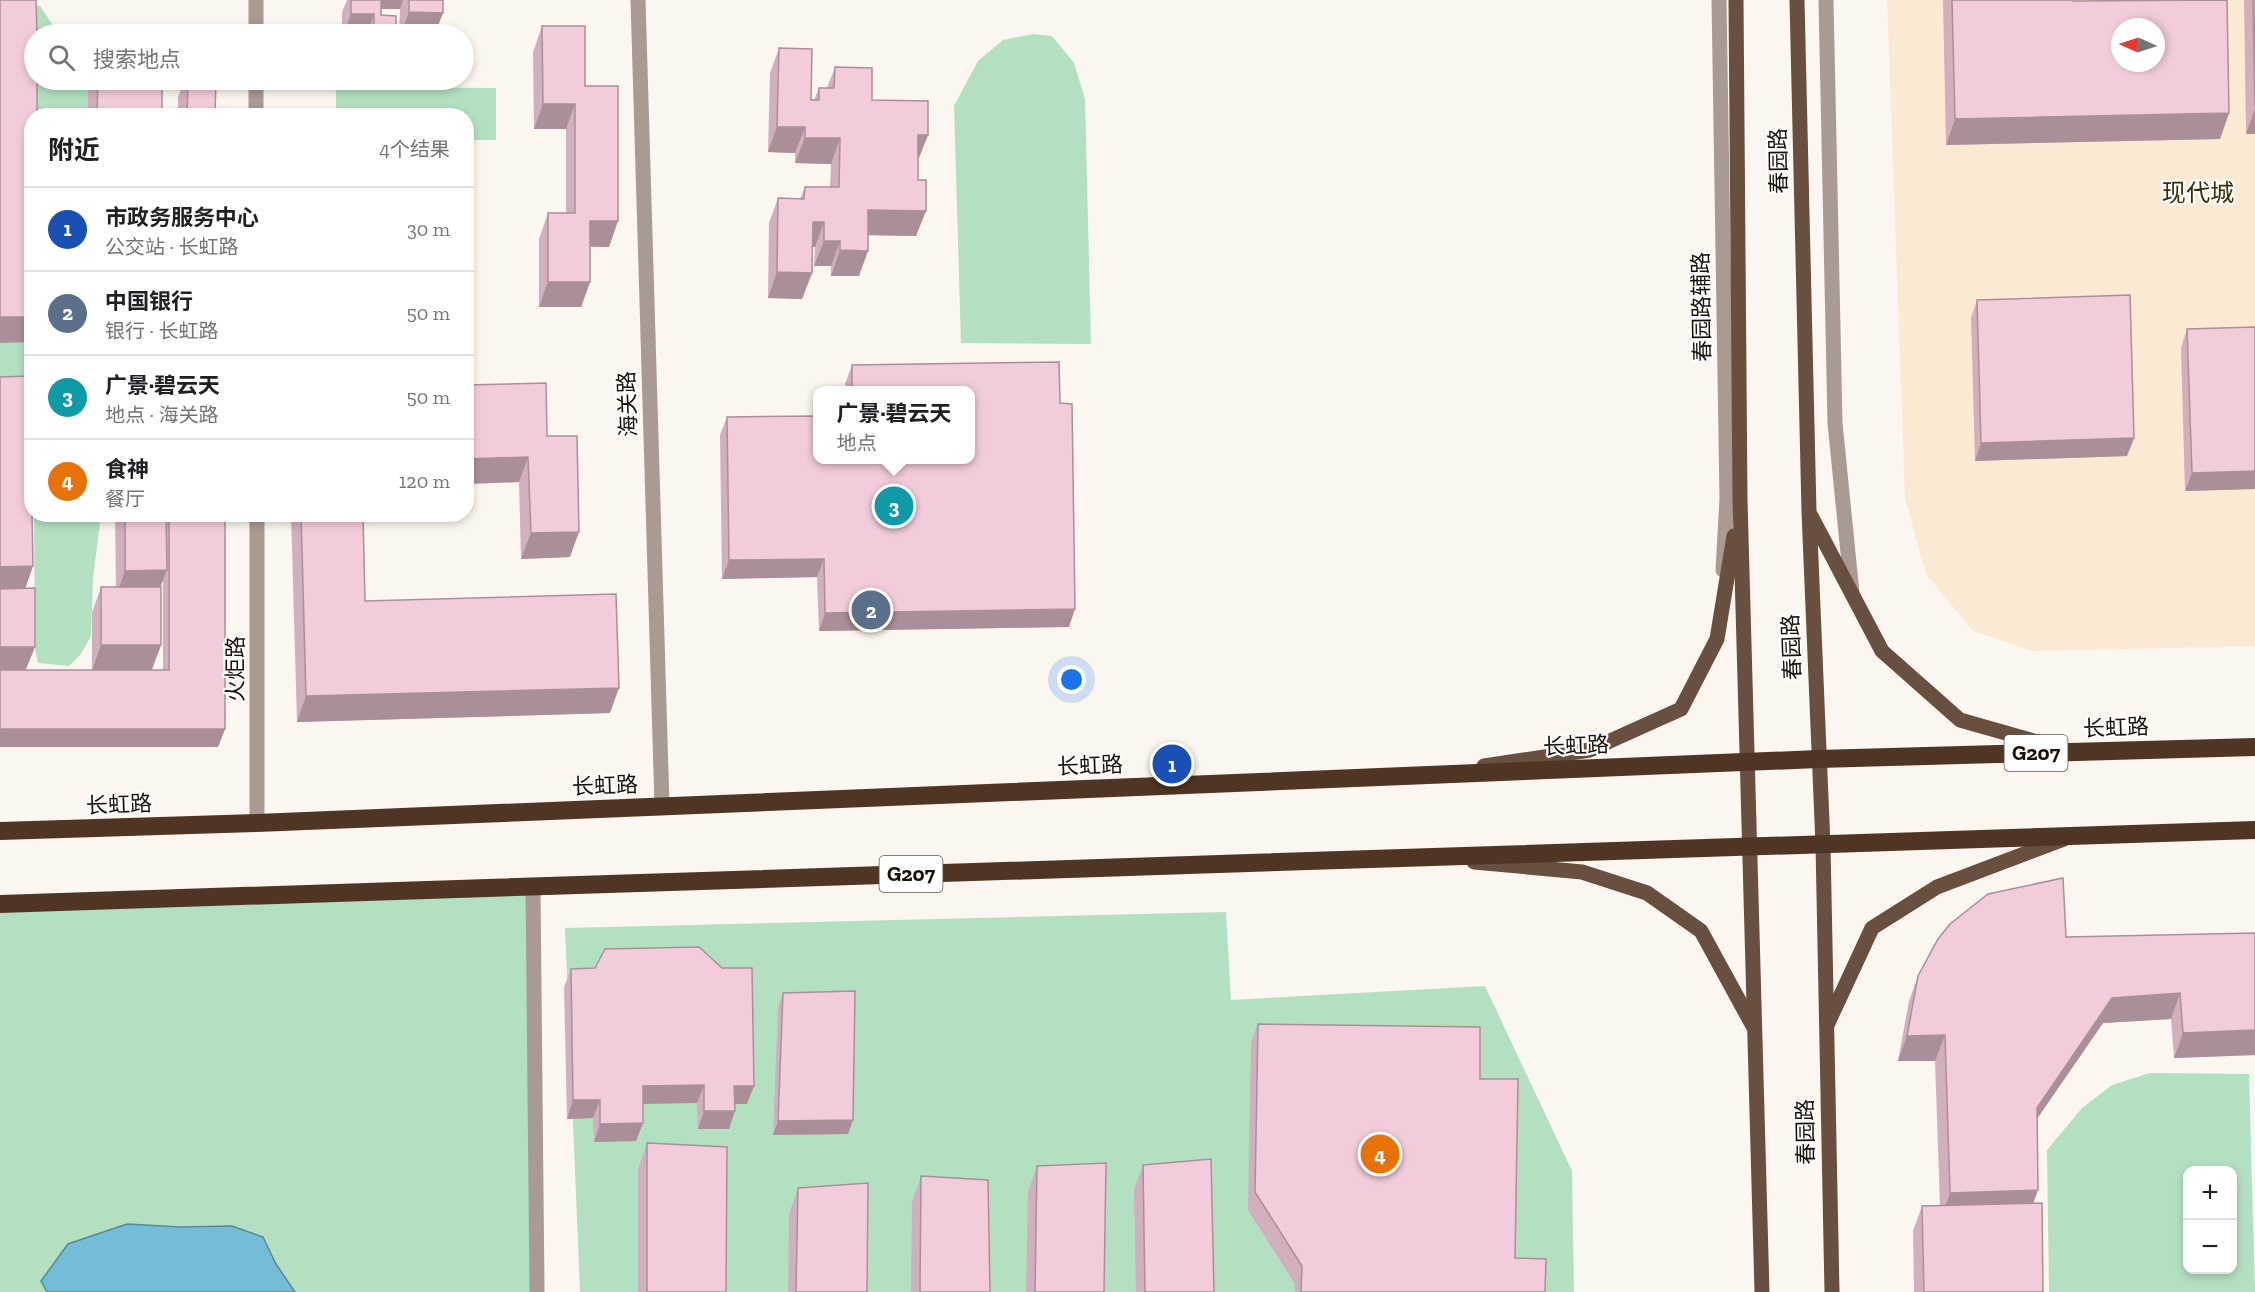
<!DOCTYPE html>
<html lang="zh">
<meta charset="utf-8">
<style>
body{margin:0;font-family:"Zilla Slab","Noto Sans SC",serif;background:#f2f2f2;color:#202124}
.controls{position:absolute;right:18px;bottom:18px;display:grid;overflow:hidden;border-radius:12px;box-shadow:0 3px 9px #0003}
.controls button{width:54px;height:54px;display:grid;place-items:center;padding:0;border:0;border-bottom:2px solid #e0e0e0;background:#fff;color:#202124;font:30px sans-serif}
.compass{position:absolute;left:2111px;top:18px;width:54px;height:54px;border-radius:50%;background:#fff;box-shadow:0 3px 9px #0003;rotate:273deg}
.you{position:absolute;left:1072px;top:680px;width:21px;height:21px;margin:-15px;border:4px solid #fff;border-radius:50%;background:#1a73e8;box-shadow:0 0 0 9px #1a73e833}
.badge{display:grid;place-items:center;width:39px;height:39px;border-radius:50%;background:#0b8043;color:#fff;font-size:20px;font-weight:700}
.pin{position:absolute;translate:-50% -50%;border:3px solid #fff;box-shadow:0 2px 6px #0006}
.popup{position:absolute;left:813px;top:386px;width:162px;height:78px;box-sizing:border-box;display:grid;place-content:center;border-radius:12px;background:#fff;filter:drop-shadow(0 2px 4px #0005);font-size:20px;white-space:nowrap;color:#757577}
.popup b{font-size:22px;color:#202124}
.popup::after{content:'';position:absolute;left:50%;top:100%;margin-left:-12px;border:12px solid transparent;border-top-color:#fff}
.list{margin:0;padding:0;list-style:none}
h2{display:flex;justify-content:space-between;align-items:center;height:78px;margin:0;padding:0 24px;font-size:26px}
h2 small{font-size:20px;font-weight:400;color:#757577}
.list li{display:grid;grid-template-columns:39px 1fr auto;gap:18px;align-items:center;box-sizing:border-box;height:84px;padding:0 24px;border-top:2px solid #e0e0e0}
.list b{display:block;font-size:22px;white-space:nowrap}
.list p{margin:0;font-size:20px;white-space:nowrap;color:#757577}
.list em{font-size:20px;font-style:normal;color:#757577}
.icon{flex:none;width:33px;height:33px;fill:none;stroke:currentColor;stroke-width:2;stroke-linecap:round;stroke-linejoin:round}
.map{position:relative;flex:none;width:2255px;height:1292px;overflow:hidden}
.search{position:absolute;background:#fff;box-shadow:0 3px 9px #0003;left:24px;top:24px;width:450px;height:66px;display:flex;align-items:center;gap:15px;box-sizing:border-box;padding:0 21px;border-radius:33px;color:#757577;font-size:22px}
.panel{position:absolute;background:#fff;box-shadow:0 3px 9px #0003;left:24px;top:108px;width:450px;height:414px;border-radius:24px}
.map>svg:first-child{display:block}
.built{fill:#fbead3;fill-rule:evenodd}
.green{fill:#b3e0c0;fill-rule:evenodd}
.water{fill:#74bdd8;stroke:#598999;stroke-width:1.5}
.lines{fill:none;stroke-linecap:round;stroke-linejoin:round}
.minor{stroke:#a99a92;stroke-width:15}
.major{stroke:#684f40;stroke-width:15}
.highway{stroke:#503524;stroke-width:18}
.wall{fill:#d1afbc;fill-rule:evenodd}
.shaded-wall{fill:#aa8f99}
.building{fill:#f3ccdb;stroke:#aa8f99;stroke-width:1.5;fill-rule:evenodd}
.labels{text-anchor:middle;stroke-width:4.5;stroke-linejoin:round;paint-order:stroke}
.shield{fill:#fff;stroke:#5e5851;stroke-width:1.5}
.shield-label{font-size:21px;font-weight:bold;fill:#191107}
.street-label{font-size:22px;fill:#191107;stroke:#fff}
.neighbourhood-label{font-size:24px;fill:#353004;stroke:#fff}
</style>
<div class="map">
<svg width="2255" height="1292" viewBox="0 0 2255 1292">
<rect width="100%" height="100%" fill="#fbf7f0"/>
<path class="built" d="M1887,0H2255V646L2033,651L1973,631L1926,574L1905,498ZM2120,27H2156V63H2120Z"/>
<g class="green">
<polygon points="0,0 40,6 59,34 34,34 34,80 103,80 111,115 32,116 31,409 27,400 0,398"/>
<polygon points="1033,34 1052,36 1074,63 1085,99 1091,344 961,343 954,106 978,61 1003,40"/>
<polygon points="336,87 496,88 496,140 467,140 466,116 336,115"/>
<polygon points="34,515 101,515 93,578 91,636 81,654 69,666 38,663 35,649"/>
<polygon points="533,886 538,1292 0,1292 0,904"/>
<polygon points="1226,912 1231,1000 1485,986 1572,1171 1574,1292 580,1292 565,928"/>
<path d="M2150,1073L2249,1074L2255,1292H2049L2047,1150L2082,1108L2112,1085ZM2188,1170H2232V1270H2188Z"/>
</g>
<polygon class="water" points="127,1224 180,1227 232,1226 263,1237 276,1264 295,1292 47,1292 41,1281 68,1244"/>
<g class="lines">
<g class="minor">
<polyline points="256,0 256,34"/>
<polyline points="638,0 662,806"/>
<polyline points="1719,0 1727,499 1723,570"/>
<polyline points="1826,0 1835,423 1852,593"/>
<polyline points="256,80 256,116"/>
<polyline points="257,514 257,823"/>
<polyline points="533,886 537,1292"/>
</g>
<g class="major">
<polyline points="1736,0 1740,500 1762,1292"/>
<polyline points="1797,0 1809,512 1823,845 1832,1292"/>
<polyline points="1811,516 1882,651 1960,720 2062,749"/>
<polyline points="1484,766 1590,750 1681,709 1717,639 1734,536"/>
<polyline points="1474,862 1582,872 1647,893 1701,931 1753,1026"/>
<polyline points="1828,1023 1872,928 1937,887 2064,839"/>
</g>
<g class="highway">
<polyline points="0,831 257,823 1818,759 2255,747"/>
<polyline points="0,904 2255,830"/>
</g>
</g>
<g class="wall">
<polygon points="347,0 443,0 435,34 399,34 400,9 381,9 381,15 396,26 393,34 342,34 342,12"/>
<polygon points="1943,0 2073,0 2229,113 2220,139 1946,145"/>
<polygon points="2244,0 2255,0 2255,134 2246,134"/>
<polygon points="542,26 585,86 609,247 590,247 590,282 581,307 539,307 539,239 548,213 566,213 566,129 534,129 533,52"/>
<polygon points="779,48 811,100 814,100 819,88 827,88 835,67 872,100 928,135 918,160 916,236 868,235 859,276 831,276 831,266 814,266 815,247 812,247 812,273 802,299 768,298 769,223 778,198 800,199 805,187 830,187 831,164 795,163 795,153 768,152 770,73"/>
<polygon points="93,80 162,80 162,116 88,116 88,91"/>
<polygon points="185,80 216,80 215,116 178,116 178,97"/>
<polygon points="1977,300 2134,438 2127,456 1975,461 1971,318"/>
<polygon points="2255,327 2255,489 2185,491 2181,348 2187,329"/>
<polygon points="852,365 1060,403 1069,627 819,631 817,577 722,579 720,435 727,417 818,459 970,390 845,390 845,384"/>
<path d="M0,377L33,566L25,589L26,670H92V613L101,587H116L115,514H225V729L218,747H0ZM163,581V670H152L161,645L160,587Z"/>
<polygon points="466,385 547,436 570,557 521,559 519,482 466,484"/>
<polygon points="291,514 363,514 365,601 610,713 297,722"/>
<polygon points="2255,933 2255,1055 2174,1058 2171,1019 2103,1023 2037,1119 2033,1203 2043,1292 1914,1292 1913,1231 1922,1206 1940,1205 1935,1061 1898,1061 1909,1001 1918,976 2066,937"/>
<polygon points="571,969 747,1104 735,1104 729,1129 698,1129 697,1103 643,1104 636,1141 594,1142 593,1118 567,1119 564,987"/>
<polygon points="783,993 853,1120 848,1134 773,1135 778,1007"/>
<polygon points="1258,1024 1480,1079 1515,1258 1545,1292 1295,1292 1295,1284 1248,1210 1251,1042"/>
<polygon points="647,1143 726,1292 638,1292 638,1169"/>
<polygon points="1143,1165 1214,1292 1136,1292 1134,1190"/>
<polygon points="1037,1166 1104,1292 1026,1292 1028,1192"/>
<polygon points="921,1176 990,1292 911,1292 912,1202"/>
<polygon points="798,1188 867,1292 788,1292 789,1214"/>
</g>
<g class="shaded-wall">
<polygon points="375,0 403,0 400,9 372,9"/>
<polygon points="409,12 443,13 435,34 401,34"/>
<polygon points="351,14 374,14 367,34 344,34"/>
<polygon points="374,26 396,26 393,34 371,34"/>
<polygon points="543,104 575,104 566,129 534,129"/>
<polygon points="2255,109 2255,134 2246,134"/>
<polygon points="2229,113 2220,139 1946,145 1955,119"/>
<polygon points="777,127 805,127 795,153 768,152"/>
<polygon points="918,135 928,135 918,160"/>
<polygon points="805,138 840,138 831,164 795,163"/>
<polygon points="868,210 926,211 916,236 859,235"/>
<polygon points="590,221 618,221 609,247 581,246"/>
<polygon points="813,222 824,222 815,247 804,247"/>
<polygon points="824,241 840,241 831,266 814,266"/>
<polygon points="840,250 868,251 859,276 831,276"/>
<polygon points="777,272 812,273 802,299 768,298"/>
<polygon points="548,282 590,282 581,307 539,307"/>
<polygon points="0,317 32,317 32,337 30,342 0,343"/>
<polygon points="2134,438 2127,456 1975,461 1981,443"/>
<polygon points="528,457 519,482 466,484 466,459"/>
<polygon points="2255,471 2255,489 2185,491 2192,473"/>
<polygon points="579,532 570,557 521,559 531,533"/>
<polygon points="824,559 817,577 722,579 729,560"/>
<polygon points="33,566 24,592 0,592 0,567"/>
<polygon points="167,570 157,595 116,596 125,571"/>
<polygon points="1075,609 1069,627 819,631 825,613"/>
<polygon points="101,645 161,645 151,671 92,670"/>
<polygon points="0,647 35,647 25,672 0,672"/>
<polygon points="619,688 610,713 297,722 306,696"/>
<polygon points="0,729 225,729 218,747 0,747"/>
<polygon points="2180,993 2171,1019 2103,1023 2027,1133 2037,1108 2112,998"/>
<polygon points="2255,1030 2255,1055 2174,1058 2183,1033"/>
<polygon points="1945,1035 1935,1061 1898,1061 1907,1036"/>
<polygon points="704,1085 697,1103 636,1104 643,1086"/>
<polygon points="734,1086 754,1086 747,1104 728,1104"/>
<polygon points="573,1100 600,1100 593,1118 567,1119"/>
<polygon points="704,1111 735,1111 729,1129 698,1129"/>
<polygon points="853,1120 848,1134 773,1135 778,1121"/>
<polygon points="643,1123 636,1141 594,1142 600,1124"/>
<polygon points="2038,1190 2029,1215 1941,1218 1950,1193"/>
</g>
<g class="building">
<polygon points="0,0 36,0 37,34 34,34 34,80 37,80 37,116 32,116 32,317 0,317"/>
<polygon points="351,0 381,0 381,15 396,16 396,26 374,26 374,14 351,14"/>
<polygon points="409,0 443,0 443,13 409,12"/>
<path d="M1952,0H2073V1L2227,0L2229,113L1955,119ZM2120,27H2156V63H2120Z"/>
<polygon points="2253,0 2255,0 2255,106"/>
<polygon points="542,26 585,26 585,86 618,86 618,221 590,221 590,282 548,282 548,213 575,213 575,104 543,104"/>
<polygon points="779,48 812,49 811,100 819,100 819,88 834,88 835,67 872,68 872,100 928,101 928,135 918,135 918,180 926,180 926,211 868,210 868,251 840,250 840,241 824,241 824,222 813,222 812,273 777,272 778,198 804,199 805,187 839,187 840,138 805,138 805,127 777,127"/>
<polygon points="98,80 162,80 162,116 97,116"/>
<polygon points="188,80 216,80 215,116 187,116"/>
<polygon points="2130,295 2134,438 1981,443 1977,300"/>
<polygon points="2255,327 2255,471 2192,473 2187,329"/>
<polygon points="1059,362 1060,403 1072,404 1075,609 825,613 824,559 729,560 727,417 818,416 818,459 970,459 970,390 852,390 852,365"/>
<polygon points="30,376 32,514 33,566 0,567 0,377"/>
<polygon points="546,383 547,436 577,436 579,532 531,533 528,457 466,459 466,385"/>
<polygon points="125,514 166,514 167,570 125,571"/>
<polygon points="169,514 225,514 225,729 0,729 0,670 169,670"/>
<polygon points="301,514 363,514 365,601 616,594 619,688 306,696"/>
<rect x="101" y="587" width="60" height="58"/>
<polygon points="35,588 35,647 0,647 0,589"/>
<polygon points="2063,878 2066,937 2255,933 2255,1030 2183,1033 2180,993 2112,998 2037,1108 2038,1190 1950,1193 1945,1035 1907,1036 1918,976 1938,939 1950,924 1988,894"/>
<polygon points="699,947 722,968 752,968 754,1086 734,1086 735,1111 704,1111 704,1085 643,1086 643,1123 600,1124 600,1100 573,1100 571,969 595,968 605,949"/>
<polygon points="855,991 853,1120 778,1121 783,993"/>
<polygon points="1258,1024 1480,1027 1480,1079 1518,1079 1515,1258 1546,1259 1545,1292 1301,1292 1302,1266 1255,1192"/>
<polygon points="647,1143 727,1147 726,1292 647,1292"/>
<polygon points="1211,1159 1214,1292 1145,1292 1143,1165"/>
<polygon points="1106,1163 1104,1292 1035,1292 1037,1166"/>
<polygon points="921,1176 988,1180 990,1292 920,1292"/>
<polygon points="868,1183 867,1292 796,1292 798,1188"/>
<polygon points="2042,1203 2043,1292 1924,1292 1922,1206"/>
</g>
<g class="labels">
<g class="shield">
<rect x="2004.5" y="735" width="63" height="36" rx="4.5"/>
<rect x="879.5" y="856" width="63" height="36" rx="4.5"/>
</g>
<g class="shield-label">
<text x="2036" y="760">G207</text>
<text x="911" y="881">G207</text>
</g>
<g class="street-label">
<text transform="translate(1778 161) rotate(-91)" y="8">春园路</text>
<text transform="translate(1701 307) rotate(-91)" y="8">春园路辅路</text>
<text transform="translate(627 404) rotate(-92)" y="8">海关路</text>
<text transform="translate(1791 647) rotate(-92)" y="8">春园路</text>
<text transform="translate(235 669) rotate(-90)" y="8">火炬路</text>
<text transform="translate(2116 727) rotate(-2)" y="8">长虹路</text>
<text transform="translate(1576 745) rotate(-2)" y="8">长虹路</text>
<text transform="translate(1090 765) rotate(-2)" y="8">长虹路</text>
<text transform="translate(605 785) rotate(-2)" y="8">长虹路</text>
<text transform="translate(119 804) rotate(-2)" y="8">长虹路</text>
<text transform="translate(1805 1132) rotate(-91)" y="8">春园路</text>
</g>
<g class="neighbourhood-label">
<text x="2198" y="201">现代城</text>
</g>
</g>
</svg>
<div class="controls">
<button>+</button>
<button>−</button>
</div>
<svg class="compass" viewBox="-18 -18 36 36"><path d="M0-13l5 13h-10z" fill="#e53935"/><path d="M0 13l5-13h-10z" fill="#757577"/></svg>
<div class="you"></div>
<div class="pin badge" style="left:1172px;top:764px;background:#1a4fb4">1</div>
<div class="pin badge" style="left:871px;top:610px;background:#5c6f8a">2</div>
<div class="pin badge" style="left:894px;top:506px;background:#0f9aa8">3</div>
<div class="popup"><b>广景·碧云天</b>地点</div>
<div class="pin badge" style="left:1380px;top:1154px;background:#e8710a">4</div>
<div class="search"><svg class="icon" aria-label="search" viewBox="0 0 24 24"><circle cx="10" cy="10" r="6"/><path d="M15 15l6 6"/></svg>搜索地点</div>
<section class="panel">
<h2>附近<small>4个结果</small></h2>
<ul class="list">
<li><span class="badge" style="background:#1a4fb4">1</span><div><b>市政务服务中心</b><p>公交站 · 长虹路</p></div><em>30 m</em></li>
<li><span class="badge" style="background:#5c6f8a">2</span><div><b>中国银行</b><p>银行 · 长虹路</p></div><em>50 m</em></li>
<li><span class="badge" style="background:#0f9aa8">3</span><div><b>广景·碧云天</b><p>地点 · 海关路</p></div><em>50 m</em></li>
<li><span class="badge" style="background:#e8710a">4</span><div><b>食神</b><p>餐厅</p></div><em>120 m</em></li>
</ul>
</section>
</div>
